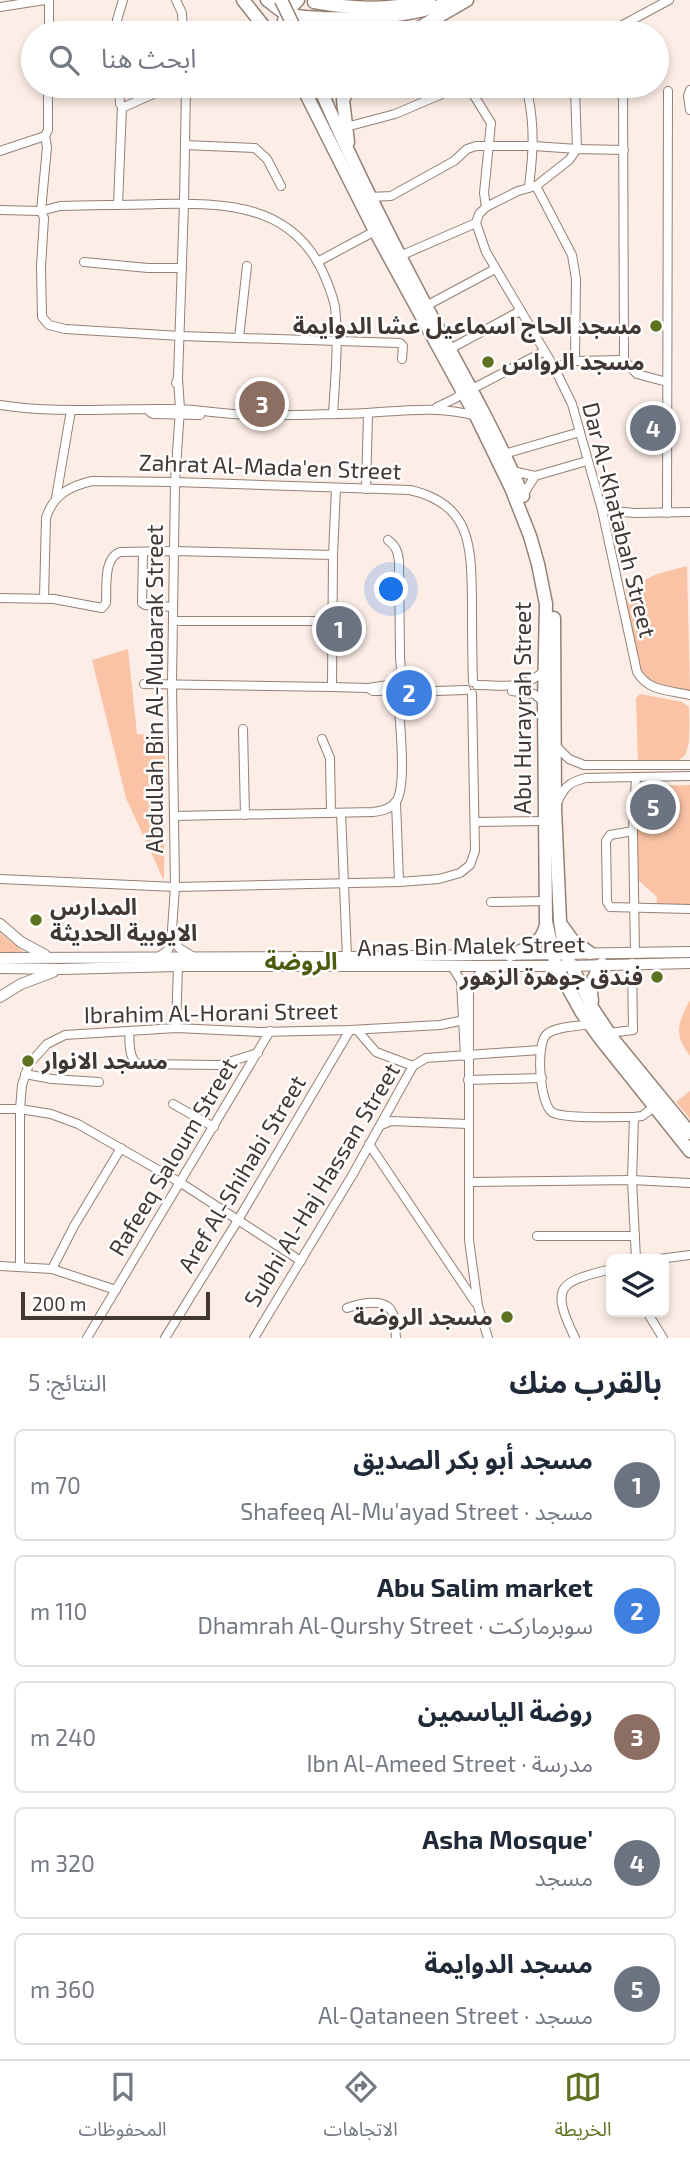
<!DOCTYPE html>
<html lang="ar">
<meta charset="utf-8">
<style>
body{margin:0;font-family:"Exo 2","Noto Sans Arabic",sans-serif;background:#f2f2f3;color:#1f2937;direction:rtl}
.controls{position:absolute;right:21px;bottom:21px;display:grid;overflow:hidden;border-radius:10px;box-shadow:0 4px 10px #0003}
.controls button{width:63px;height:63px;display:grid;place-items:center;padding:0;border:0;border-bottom:2px solid #e0e1e3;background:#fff;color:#1f2937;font:35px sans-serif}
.scale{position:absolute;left:21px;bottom:18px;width:189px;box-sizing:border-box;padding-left:7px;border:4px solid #423833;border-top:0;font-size:19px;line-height:24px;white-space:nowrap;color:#423833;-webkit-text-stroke:5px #fefefe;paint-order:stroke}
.you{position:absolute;left:392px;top:590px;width:24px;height:24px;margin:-18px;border:5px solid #fff;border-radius:50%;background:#1a73e8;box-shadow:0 0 0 10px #1a73e833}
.badge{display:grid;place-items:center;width:46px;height:46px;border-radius:50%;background:#5e7120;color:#fff;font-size:23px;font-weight:700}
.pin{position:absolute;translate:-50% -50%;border:4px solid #fff;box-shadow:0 2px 7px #0006}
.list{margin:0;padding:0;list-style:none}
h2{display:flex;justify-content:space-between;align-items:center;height:91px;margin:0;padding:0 28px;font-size:30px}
h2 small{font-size:23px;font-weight:400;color:#747a83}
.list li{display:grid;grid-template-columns:46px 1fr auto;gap:21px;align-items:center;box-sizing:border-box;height:112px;margin:0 14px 14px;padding:0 14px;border:2px solid #e0e1e3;border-radius:10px}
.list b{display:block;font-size:26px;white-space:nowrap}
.list p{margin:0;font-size:23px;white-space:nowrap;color:#747a83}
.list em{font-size:23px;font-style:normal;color:#747a83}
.icon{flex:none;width:38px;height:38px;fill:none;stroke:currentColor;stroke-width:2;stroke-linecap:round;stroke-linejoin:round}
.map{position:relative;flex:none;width:690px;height:1338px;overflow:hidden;direction:ltr}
.search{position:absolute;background:#fff;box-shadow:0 4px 10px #0003;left:21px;right:21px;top:21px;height:77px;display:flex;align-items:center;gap:18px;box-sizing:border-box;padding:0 24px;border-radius:38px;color:#747a83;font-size:26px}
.sheet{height:721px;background:#fff}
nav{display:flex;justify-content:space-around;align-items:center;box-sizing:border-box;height:98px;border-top:2px solid #e0e1e3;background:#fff;font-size:19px;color:#747a83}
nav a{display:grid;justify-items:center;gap:4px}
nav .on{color:#5e7120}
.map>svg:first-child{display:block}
.green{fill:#fbc3a5}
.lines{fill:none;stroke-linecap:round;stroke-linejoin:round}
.minor-casing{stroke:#958074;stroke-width:10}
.major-casing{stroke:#958074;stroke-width:12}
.highway-casing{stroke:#958074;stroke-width:15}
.minor{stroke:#fff;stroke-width:8}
.major{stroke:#fff;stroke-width:10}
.highway{stroke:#fff;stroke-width:12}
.highway-bridge-casing{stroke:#958074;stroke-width:15;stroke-linecap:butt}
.highway-bridge{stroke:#fff;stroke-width:12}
.poi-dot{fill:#5e7120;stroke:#fefefe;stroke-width:2.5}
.labels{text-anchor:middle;stroke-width:5;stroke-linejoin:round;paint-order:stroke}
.poi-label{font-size:23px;font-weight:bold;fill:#423833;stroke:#fefefe;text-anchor:end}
.street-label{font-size:23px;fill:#423833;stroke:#fefefe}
.neighbourhood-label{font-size:24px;font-weight:bold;fill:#4b5c0f;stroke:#fefefe}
</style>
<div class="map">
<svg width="690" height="1338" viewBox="0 0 690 1338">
<rect width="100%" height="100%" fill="#fcede6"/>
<g class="green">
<path d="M687,566L690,690C677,688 658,688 647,680C633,670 628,607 626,589L657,574Z"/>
<polygon points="128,649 137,734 165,737 164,881 126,798 92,660"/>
<path d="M640,694L682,702L689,707C690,766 690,762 638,763L636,698Z"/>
<polygon points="690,785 690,907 656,907 657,897 637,879 639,786"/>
<polygon points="0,933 25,953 0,953"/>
<path d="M690,1000V1056C673,1034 678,1023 690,1000Z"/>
<polygon points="690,1091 690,1119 676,1102"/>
</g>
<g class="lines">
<defs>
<g id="minor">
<polyline points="176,0 182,13 183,33"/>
<polyline points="0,7 45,0"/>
<polyline points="49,33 49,0"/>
<polyline points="117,33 117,20 123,0"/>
<polyline points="615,33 617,28 669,0"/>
<polyline points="119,86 120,104 124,107 171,86"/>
<polyline points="468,86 491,123 484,193 486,207"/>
<polyline points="623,86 624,360"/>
<polyline points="690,90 688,96 690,110"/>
<path d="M528,95C535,128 533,154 529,187"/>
<polyline points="346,127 395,114 461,86"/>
<polyline points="45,136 47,147 41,211 44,218 41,267 42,317 49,325 65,329 180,336 400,343 403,346 402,359"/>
<polyline points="185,145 255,148 267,159 281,186"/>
<path d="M624,150L577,149L569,160L536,186L518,191L486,207L479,214L476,223L486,252L554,367L572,404L602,510L637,672C649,692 669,690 690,695"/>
<polyline points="0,151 45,136 48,130 48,86"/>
<polyline points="536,186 572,255 576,279 575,361"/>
<polyline points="369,197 391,196 454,161 467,149 476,146 534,146 577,149 575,89"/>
<polyline points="118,205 122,106"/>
<path d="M0,210L41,211L60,206C93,205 125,205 157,204C225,203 294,203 325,277C329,287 333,296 335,307C339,342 335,379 333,414"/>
<polyline points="400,256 476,223"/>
<polyline points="319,261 375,231"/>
<polyline points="84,262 148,268 182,268"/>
<polyline points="426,306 495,269"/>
<polyline points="239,338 247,266"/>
<polyline points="450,349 520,311"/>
<polyline points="554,367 575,361 624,360 637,374 667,382"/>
<polyline points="176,383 178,378 184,203 186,86"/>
<polyline points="472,389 543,352"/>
<path d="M0,405C56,414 113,408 170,409C184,409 198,410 212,412C253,417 298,415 339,414C386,414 431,403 476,416"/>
<polyline points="437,407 456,398 463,392"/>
<polyline points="150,412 153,414 200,415"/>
<polyline points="504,454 580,432"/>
<polyline points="512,471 535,476 587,461"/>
<polyline points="366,489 368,414"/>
<polyline points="523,495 535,476"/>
<polyline points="56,498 71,410"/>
<polyline points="602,510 635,513 690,512"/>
<polyline points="667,513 668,91"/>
<path d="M388,540C396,546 398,552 399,561L400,657L402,682"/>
<polyline points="143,552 142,603 145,605 173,607"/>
<path d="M0,598L54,599L102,608L106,603C107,587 103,558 120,552L174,551L333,555"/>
<path d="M44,598L46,518C53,495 70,486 92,481L175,482L410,490C472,504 471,547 472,600C472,628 472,655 473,682"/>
<polyline points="173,621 333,621"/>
<polyline points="397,674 397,682 393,689 396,693 401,695 405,692 406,687 404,683 400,681"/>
<polyline points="144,684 332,687 368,688 373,691 394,691"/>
<path d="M477,685C504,685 522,691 544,671"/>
<polyline points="332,687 333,555 336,488"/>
<polyline points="368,688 395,684"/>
<polyline points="512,691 534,694 544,702"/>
<polyline points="405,692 466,690"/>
<polyline points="243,729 245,815"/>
<polyline points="322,739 330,758 331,813"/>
<polyline points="555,745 569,759 584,765 690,765"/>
<polyline points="396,802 399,882"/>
<path d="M557,803C564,787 569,782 586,778L690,776"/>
<polyline points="341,813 347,957"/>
<path d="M174,816L373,812C382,811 392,809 397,800C407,783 399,716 398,694"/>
<polyline points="475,822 545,821"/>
<polyline points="633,831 610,835 606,841 607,902 610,907 690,909"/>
<polyline points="0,879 175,887 399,882 439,879 460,873 470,865 475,851 472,694"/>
<polyline points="491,902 546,901"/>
<polyline points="173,937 179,948 192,956"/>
<polyline points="635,953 633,831 636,778"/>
<polyline points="160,956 168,950 171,944 175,887 172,684 175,482 180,409 178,378"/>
<polyline points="451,965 461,981 465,1056"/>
<polyline points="487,965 474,980 469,990 469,1240 478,1306 488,1338"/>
<path d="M590,1024C577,1027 557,1026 547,1034C535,1044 540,1104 552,1112C561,1119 619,1117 634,1117L642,1116L654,1107"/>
<polyline points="176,1028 178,966"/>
<polyline points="357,1030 376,1052 413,1066"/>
<path d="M129,1031C130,1042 128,1058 138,1064L219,1065L258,1053"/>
<polyline points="609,1033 633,1030 632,963"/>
<polyline points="25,1074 52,1079 99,1082"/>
<polyline points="468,1080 542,1078"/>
<polyline points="173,1104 214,1127"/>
<polyline points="0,1109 20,1109 51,1114 78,1124 181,1183 301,1261"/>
<polyline points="634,1117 632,1180 636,1259"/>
<polyline points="381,1125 391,1121 468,1124"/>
<polyline points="369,1144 475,1302"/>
<polyline points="469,1182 632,1180 690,1183"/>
<polyline points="537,1236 635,1236"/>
<polyline points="659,1259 690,1255"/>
<polyline points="0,1266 52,1269 116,1290"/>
<polyline points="20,1266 20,1109 22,1085 29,1064 47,1044 65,1035 176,1028 259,1032 350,1030 440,1025 469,1019"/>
<polyline points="52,1269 74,1226 121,1148"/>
<path d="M347,1308C359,1304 382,1298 391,1310C396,1317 395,1330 396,1338"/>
<polyline points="647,1312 663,1338"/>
<polyline points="87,1338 270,1031"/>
<polyline points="165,1338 238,1220 350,1030"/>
<polyline points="254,1338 353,1174 413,1066 426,1058 540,1050"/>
<path d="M575,1338C549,1285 560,1282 611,1269"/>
</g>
<g id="major">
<polyline points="0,924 21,942 45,955"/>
<polyline points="0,958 347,957 690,952"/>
<polyline points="0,968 61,969 178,966 570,966 690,963"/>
<polyline points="0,997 21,984 53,972"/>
</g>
<g id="highway">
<polyline points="243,0 269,33"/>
<path d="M267,0C273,4 279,10 285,13C296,18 311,17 323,18C372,20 412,16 458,0"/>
<path d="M314,2C354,9 389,11 429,0"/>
<polyline points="281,33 286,13 298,0"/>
<polyline points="410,33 467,0"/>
<polyline points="302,86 375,231 476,416 511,488 530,536 538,564 546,604 544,702 546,921 556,966 582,1013 599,1037 690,1151"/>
<path d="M319,86C351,161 388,234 426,306C460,369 495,430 523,496"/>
<polyline points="348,142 343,100 350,86"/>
<polyline points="554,618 555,809 560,921 565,953 593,1009 613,1039 690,1133"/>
<polyline points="563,927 573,941 590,953"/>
<path d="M510,955C527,949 542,944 546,925"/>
<path d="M592,1001C589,984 593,978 602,964"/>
</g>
</defs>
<use href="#minor" class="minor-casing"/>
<use href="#major" class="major-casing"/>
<use href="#highway" class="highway-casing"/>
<use href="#minor" class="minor"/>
<use href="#major" class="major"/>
<use href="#highway" class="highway"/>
<defs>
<polyline id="highway-bridge" points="281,0 297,33"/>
</defs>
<use href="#highway-bridge" class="highway-bridge-casing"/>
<use href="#highway-bridge" class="highway-bridge"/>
</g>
<g class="poi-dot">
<circle cx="656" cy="326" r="7"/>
<circle cx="488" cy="362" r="7"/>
<circle cx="36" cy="920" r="7"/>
<circle cx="657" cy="977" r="7"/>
<circle cx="28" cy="1061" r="7"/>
<circle cx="507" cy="1317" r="7"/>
</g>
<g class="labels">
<g class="poi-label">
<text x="642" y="334">مسجد الحاج اسماعيل عشا الدوايمة</text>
<text x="502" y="370" text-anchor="start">مسجد الرواس</text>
<text x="50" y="915" text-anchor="start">المدارس<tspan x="50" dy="26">الايوبية الحديثة</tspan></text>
<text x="643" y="985">فندق جوهرة الزهور</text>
<text x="42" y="1069" text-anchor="start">مسجد الانوار</text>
<text x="493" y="1325">مسجد الروضة</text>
</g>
<g class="street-label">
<text transform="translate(270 467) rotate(2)" y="8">Zahrat Al-Mada'en Street</text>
<text transform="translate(619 520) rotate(76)" y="8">Dar Al-Khatabah Street</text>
<text transform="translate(155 689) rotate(-90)" y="8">Abdullah Bin Al-Mubarak Street</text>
<text transform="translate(523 708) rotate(-90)" y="8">Abu Hurayrah Street</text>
<text transform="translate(471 946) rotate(-1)" y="8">Anas Bin Malek Street</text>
<text transform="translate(211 1013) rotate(-1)" y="8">Ibrahim Al-Horani Street</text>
<text transform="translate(173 1157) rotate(-59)" y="8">Rafeeq Saloum Street</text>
<text transform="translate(242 1174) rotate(-59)" y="8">Aref Al-Shihabi Street</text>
<text transform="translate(322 1185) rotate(-59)" y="8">Subhi Al-Haj Hassan Street</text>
</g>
<g class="neighbourhood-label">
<text x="301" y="970">الروضة</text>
</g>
</g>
</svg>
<div class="controls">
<button><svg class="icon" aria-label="layers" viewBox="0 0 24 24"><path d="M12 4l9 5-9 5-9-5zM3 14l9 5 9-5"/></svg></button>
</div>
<div class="scale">200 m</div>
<div class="you"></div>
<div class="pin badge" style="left:339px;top:629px;background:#6b7280">1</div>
<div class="pin badge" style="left:409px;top:693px;background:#3f7fe0">2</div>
<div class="pin badge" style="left:262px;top:404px;background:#8d6e63">3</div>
<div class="pin badge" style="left:653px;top:428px;background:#6b7280">4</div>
<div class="pin badge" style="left:653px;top:807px;background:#6b7280">5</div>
<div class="search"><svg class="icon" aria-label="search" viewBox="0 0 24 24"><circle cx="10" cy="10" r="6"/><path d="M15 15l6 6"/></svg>ابحث هنا</div>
</div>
<section class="sheet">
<h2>بالقرب منك<small>النتائج: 5</small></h2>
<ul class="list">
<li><span class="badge" style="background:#6b7280">1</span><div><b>مسجد أبو بكر الصديق</b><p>مسجد · Shafeeq Al-Mu'ayad Street</p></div><em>70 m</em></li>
<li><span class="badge" style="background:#3f7fe0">2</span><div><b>Abu Salim market</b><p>سوبرماركت · Dhamrah Al-Qurshy Street</p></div><em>110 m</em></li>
<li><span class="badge" style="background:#8d6e63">3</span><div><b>روضة الياسمين</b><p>مدرسة · Ibn Al-Ameed Street</p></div><em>240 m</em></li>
<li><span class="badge" style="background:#6b7280">4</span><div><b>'Asha Mosque</b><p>مسجد</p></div><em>320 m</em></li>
<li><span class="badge" style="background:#6b7280">5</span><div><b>مسجد الدوايمة</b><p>مسجد · Al-Qataneen Street</p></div><em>360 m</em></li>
</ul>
</section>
<nav>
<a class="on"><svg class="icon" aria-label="map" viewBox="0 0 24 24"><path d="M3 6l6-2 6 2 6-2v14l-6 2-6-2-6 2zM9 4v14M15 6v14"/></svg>الخريطة</a>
<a><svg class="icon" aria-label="directions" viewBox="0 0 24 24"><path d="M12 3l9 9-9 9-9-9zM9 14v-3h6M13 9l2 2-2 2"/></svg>الاتجاهات</a>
<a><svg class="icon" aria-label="saved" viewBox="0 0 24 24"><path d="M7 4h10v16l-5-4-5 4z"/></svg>المحفوظات</a>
</nav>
